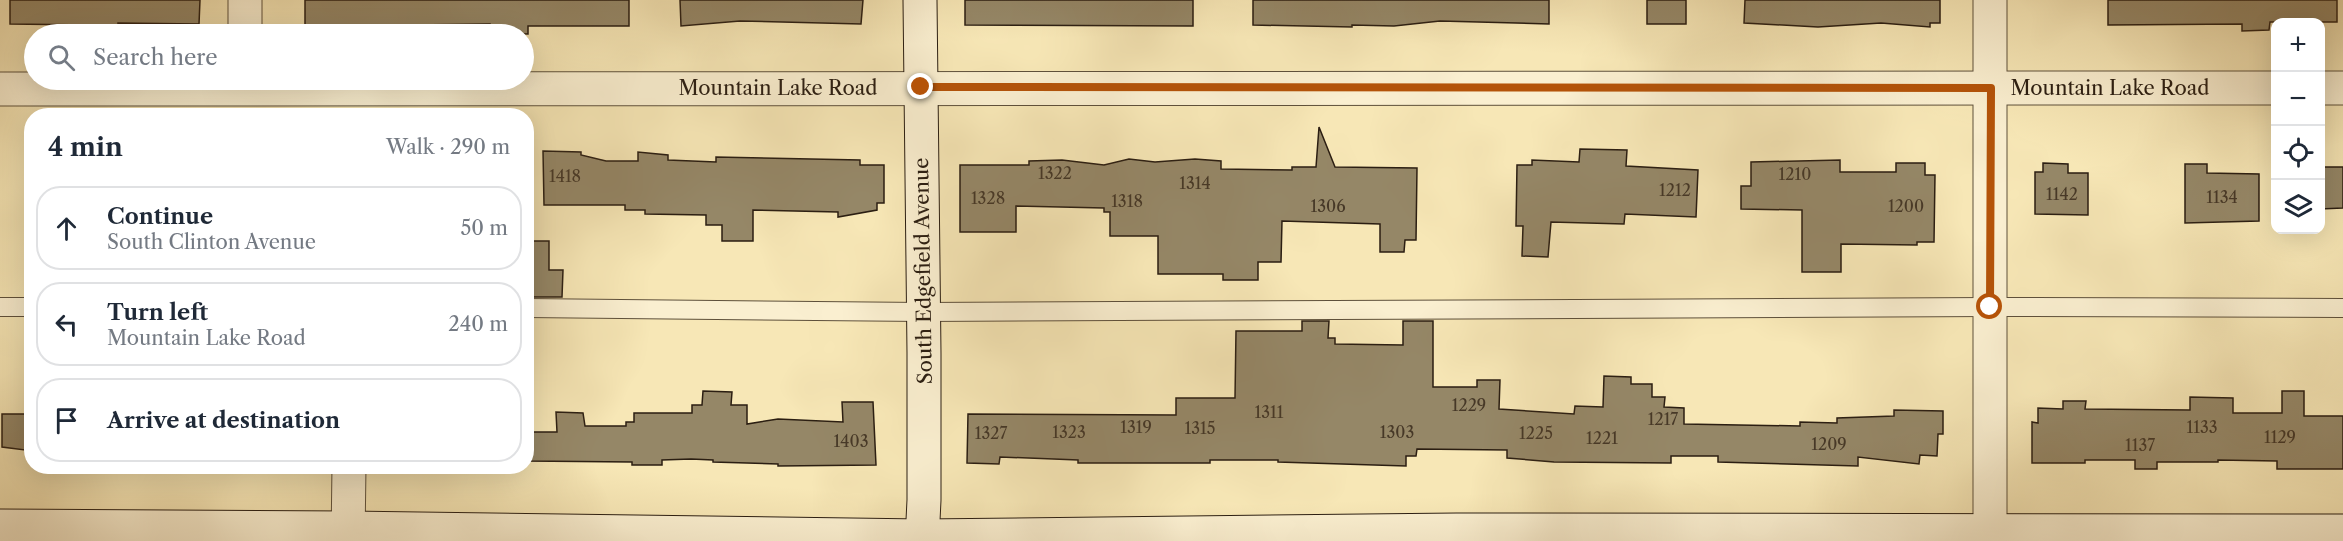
<!DOCTYPE html>
<meta charset="utf-8">
<style>
body{margin:0;font-family:"Libre Caslon Text",serif;background:#f6f6f7;color:#1f2937}
.controls{position:absolute;right:18px;top:18px;display:grid;overflow:hidden;border-radius:12px;box-shadow:0 6px 24px #0002}
.controls button{width:54px;height:54px;display:grid;place-items:center;padding:0;border:0;border-bottom:2px solid #e0e1e3;background:#fff;color:#1f2937;font:30px sans-serif}
.stop{position:absolute;width:18px;height:18px;margin:-14px;border:4px solid #b45309;border-radius:50%;background:#fff}
.stop.end{background:#b45309;border-color:#fff;box-shadow:0 2px 6px #0008}
.list{margin:0;padding:0;list-style:none}
h2{display:flex;justify-content:space-between;align-items:center;height:78px;margin:0;padding:0 24px;font-size:26px}
h2 small{font-size:20px;font-weight:400;color:#747a83}
.list li{display:grid;grid-template-columns:39px 1fr auto;gap:18px;align-items:center;box-sizing:border-box;height:84px;margin:0 12px 12px;padding:0 12px;border:2px solid #e0e1e3;border-radius:24px}
.list b{display:block;font-size:22px;white-space:nowrap}
.list p{margin:0;font-size:20px;white-space:nowrap;color:#747a83}
.list em{font-size:20px;font-style:normal;color:#747a83}
.icon{flex:none;width:33px;height:33px;fill:none;stroke:currentColor;stroke-width:2;stroke-linecap:round;stroke-linejoin:round}
.map{position:relative;flex:none;width:2343px;height:541px;overflow:hidden}
.search{position:absolute;background:#fff;box-shadow:0 6px 24px #0002;left:24px;top:24px;width:510px;height:66px;display:flex;align-items:center;gap:15px;box-sizing:border-box;padding:0 21px;border-radius:33px;color:#747a83;font-size:22px}
.panel{position:absolute;background:#fff;box-shadow:0 6px 24px #0002;left:24px;top:108px;width:510px;height:366px;border-radius:24px}
.map>svg:first-child{display:block}
.building{fill:#958767;stroke:#2b1e12;stroke-width:1.5}
.lines{fill:none;stroke-linecap:round;stroke-linejoin:round}
.lane-casing{stroke:#5e503b;stroke-width:20}
.street-casing{stroke:#5e503b;stroke-width:35}
.secondary-casing{stroke:#2b1e12;stroke-width:35}
.lane{stroke:#faefd0;stroke-width:18}
.street{stroke:#faefd0;stroke-width:33}
.secondary{stroke:#faefd0;stroke-width:33}
.route{stroke:#b45309;stroke-width:8}
.labels{text-anchor:middle;stroke-width:4.5;stroke-linejoin:round;paint-order:stroke}
.number-label{font-size:16px;fill:#463827}
.street-label{font-size:20px;fill:#2b1e12;stroke:#faefd0}
</style>
<div class="map">
<svg width="2343" height="541" viewBox="0 0 2343 541">
<rect width="100%" height="100%" fill="#f7e7b6"/>
<filter id="stains"><feTurbulence type="fractalNoise" baseFrequency=".00333" numOctaves="4"/><feColorMatrix values="0 0 0 0 .2 0 0 0 0 .09 0 0 0 0 .02 0 0 0 .5 -.17"/></filter>
<radialGradient id="worn" r=".72"><stop offset=".6" stop-color="#630" stop-opacity="0"/><stop offset="1" stop-color="#630" stop-opacity=".3"/></radialGradient>
<g class="building">
<polygon points="10,0 200,0 199,24 118,23 118,29 89,29 89,25 10,24"/>
<polygon points="305,0 629,0 629,26 528,26 528,34 489,33 490,24 333,26 333,29 305,29"/>
<polygon points="680,0 863,0 861,24 740,21 681,26"/>
<polygon points="965,0 1193,0 1193,26 965,25"/>
<polygon points="1253,0 1549,0 1549,24 1440,21 1394,26 1352,25 1352,27 1253,25"/>
<rect x="1647" y="0" width="39" height="24"/>
<polygon points="1745,0 1940,0 1940,23 1930,23 1930,27 1881,23 1818,27 1744,23"/>
<polygon points="2108,0 2337,0 2337,22 2270,22 2269,30 2242,31 2242,24 2108,25"/>
<polygon points="1319,127 1335,167 1417,168 1416,240 1405,240 1404,252 1380,252 1380,224 1282,221 1281,262 1258,262 1258,280 1223,280 1223,274 1158,274 1158,236 1110,236 1110,212 1104,212 1104,208 1016,206 1016,232 960,232 960,165 1029,165 1029,161 1062,160 1104,165 1129,159 1155,162 1195,159 1221,161 1221,169 1292,170 1292,167 1316,167"/>
<polygon points="1580,149 1627,150 1626,166 1698,170 1696,217 1625,214 1624,224 1551,222 1548,257 1522,256 1523,226 1516,226 1517,165 1532,165 1532,160 1579,162"/>
<polygon points="543,151 581,152 581,155 606,161 638,161 638,152 668,155 668,160 716,162 716,157 860,160 860,165 884,165 884,203 877,203 877,210 838,217 838,212 753,210 753,241 722,241 722,225 706,225 706,215 645,214 645,210 625,210 625,205 544,205"/>
<polygon points="1840,160 1840,172 1896,172 1896,163 1925,163 1925,175 1935,175 1934,242 1917,242 1917,245 1841,244 1841,272 1802,272 1802,210 1741,209 1741,186 1751,186 1751,162"/>
<polygon points="2043,163 2068,164 2068,173 2088,173 2088,215 2035,214 2035,172 2043,172"/>
<polygon points="2185,164 2207,164 2207,173 2259,174 2259,221 2185,223"/>
<polygon points="2320,167 2343,167 2343,208 2320,209"/>
<polygon points="526,241 549,241 549,270 563,270 562,297 527,297"/>
<polygon points="1302,321 1329,321 1328,338 1335,338 1335,344 1403,345 1403,321 1433,321 1433,387 1477,387 1477,380 1500,380 1499,409 1574,414 1575,406 1603,407 1604,376 1631,377 1631,384 1652,384 1652,397 1665,397 1664,407 1684,408 1684,424 1800,426 1800,422 1837,423 1837,418 1894,416 1894,410 1943,411 1943,434 1938,434 1937,456 1920,455 1919,464 1858,457 1858,466 1718,462 1718,456 1671,456 1671,463 1554,462 1507,458 1507,450 1417,449 1416,456 1406,456 1406,466 1278,462 1278,460 1210,460 1210,463 1078,463 1078,460 1000,457 999,464 967,463 968,414 1176,415 1176,398 1235,398 1236,331 1302,331"/>
<polygon points="703,391 732,392 731,405 747,405 747,424 778,419 843,422 842,402 873,402 876,465 778,466 778,464 713,462 713,460 691,459 662,460 662,465 632,465 632,462 526,461 526,432 557,432 556,412 583,413 585,426 626,426 626,422 634,422 634,413 692,413 692,405 702,405"/>
<polygon points="2282,391 2304,391 2304,416 2343,416 2343,469 2277,469 2277,461 2218,460 2218,462 2157,462 2157,469 2135,469 2135,460 2085,460 2085,463 2032,463 2032,422 2038,423 2038,408 2063,409 2063,401 2086,401 2085,409 2190,410 2190,397 2233,398 2233,413 2282,413"/>
<polygon points="2,414 25,414 25,450 2,447"/>
</g>
<g class="lines">
<defs>
<g id="lane">
<polyline points="0,307 32,307"/>
<polyline points="526,308 923,312 1990,307 2343,308"/>
</g>
<g id="street">
<polyline points="245,0 245,34"/>
<polyline points="1990,0 1990,541"/>
<polyline points="2320,88 2343,88"/>
<polyline points="0,89 2276,88"/>
<polyline points="348,541 349,466"/>
</g>
<g id="secondary">
<polyline points="920,0 924,353 924,500 922,541"/>
<polyline points="0,526 348,528 922,536 1457,530 2343,531"/>
</g>
</defs>
<use href="#lane" class="lane-casing"/>
<use href="#street" class="street-casing"/>
<use href="#secondary" class="secondary-casing"/>
<use href="#lane" class="lane"/>
<use href="#street" class="street"/>
<use href="#secondary" class="secondary"/>
</g>
<g class="lines">
<polyline class="route" points="921,87 1991,88 1990,307"/>
</g>
<g class="labels">
<g class="number-label">
<text x="1055" y="179">1322</text>
<text x="1795" y="180">1210</text>
<text x="565" y="182">1418</text>
<text x="1195" y="189">1314</text>
<text x="1675" y="196">1212</text>
<text x="2062" y="200">1142</text>
<text x="2222" y="203">1134</text>
<text x="988" y="204">1328</text>
<text x="1127" y="207">1318</text>
<text x="1328" y="212">1306</text>
<text x="1906" y="212">1200</text>
<text x="1469" y="411">1229</text>
<text x="1269" y="418">1311</text>
<text x="1663" y="425">1217</text>
<text x="1136" y="433">1319</text>
<text x="2202" y="433">1133</text>
<text x="1200" y="434">1315</text>
<text x="1069" y="438">1323</text>
<text x="1397" y="438">1303</text>
<text x="991" y="439">1327</text>
<text x="1536" y="439">1225</text>
<text x="2280" y="443">1129</text>
<text x="1602" y="444">1221</text>
<text x="851" y="447">1403</text>
<text x="1829" y="450">1209</text>
<text x="2140" y="451">1137</text>
</g>
<g class="street-label">
<text x="778" y="95">Mountain Lake Road</text>
<text x="2110" y="95">Mountain Lake Road</text>
<text transform="translate(923 271) rotate(-91)" y="7">South Edgefield Avenue</text>
</g>
</g>
<rect width="100%" height="100%" filter="url(#stains)"/>
<rect width="100%" height="100%" fill="url(#worn)"/>
</svg>
<div class="controls">
<button>+</button>
<button>−</button>
<button><svg class="icon" aria-label="locate" viewBox="0 0 24 24"><circle cx="12" cy="12" r="6"/><path d="M12 2v4M12 18v4M2 12h4M18 12h4"/></svg></button>
<button><svg class="icon" aria-label="layers" viewBox="0 0 24 24"><path d="M12 4l9 5-9 5-9-5zM3 14l9 5 9-5"/></svg></button>
</div>
<div class="stop" style="left:1990px;top:307px"></div>
<div class="stop end" style="left:921px;top:87px"></div>
<div class="search"><svg class="icon" aria-label="search" viewBox="0 0 24 24"><circle cx="10" cy="10" r="6"/><path d="M15 15l6 6"/></svg>Search here</div>
<section class="panel">
<h2>4 min<small>Walk · 290 m</small></h2>
<ul class="list">
<li><svg class="icon" aria-label="ahead" viewBox="0 0 24 24"><path d="M12 20V5M6 11l6-6 6 6"/></svg><div><b>Continue</b><p>South Clinton Avenue</p></div><em>50 m</em></li>
<li><svg class="icon" aria-label="left" viewBox="0 0 24 24"><path d="M17 20v-9H6M10 6l-5 5 5 5"/></svg><div><b>Turn left</b><p>Mountain Lake Road</p></div><em>240 m</em></li>
<li><svg class="icon" aria-label="arrive" viewBox="0 0 24 24"><path d="M6 21V4h12l-3 4 3 4H6"/></svg><div><b>Arrive at destination</b></div></li>
</ul>
</section>
</div>
